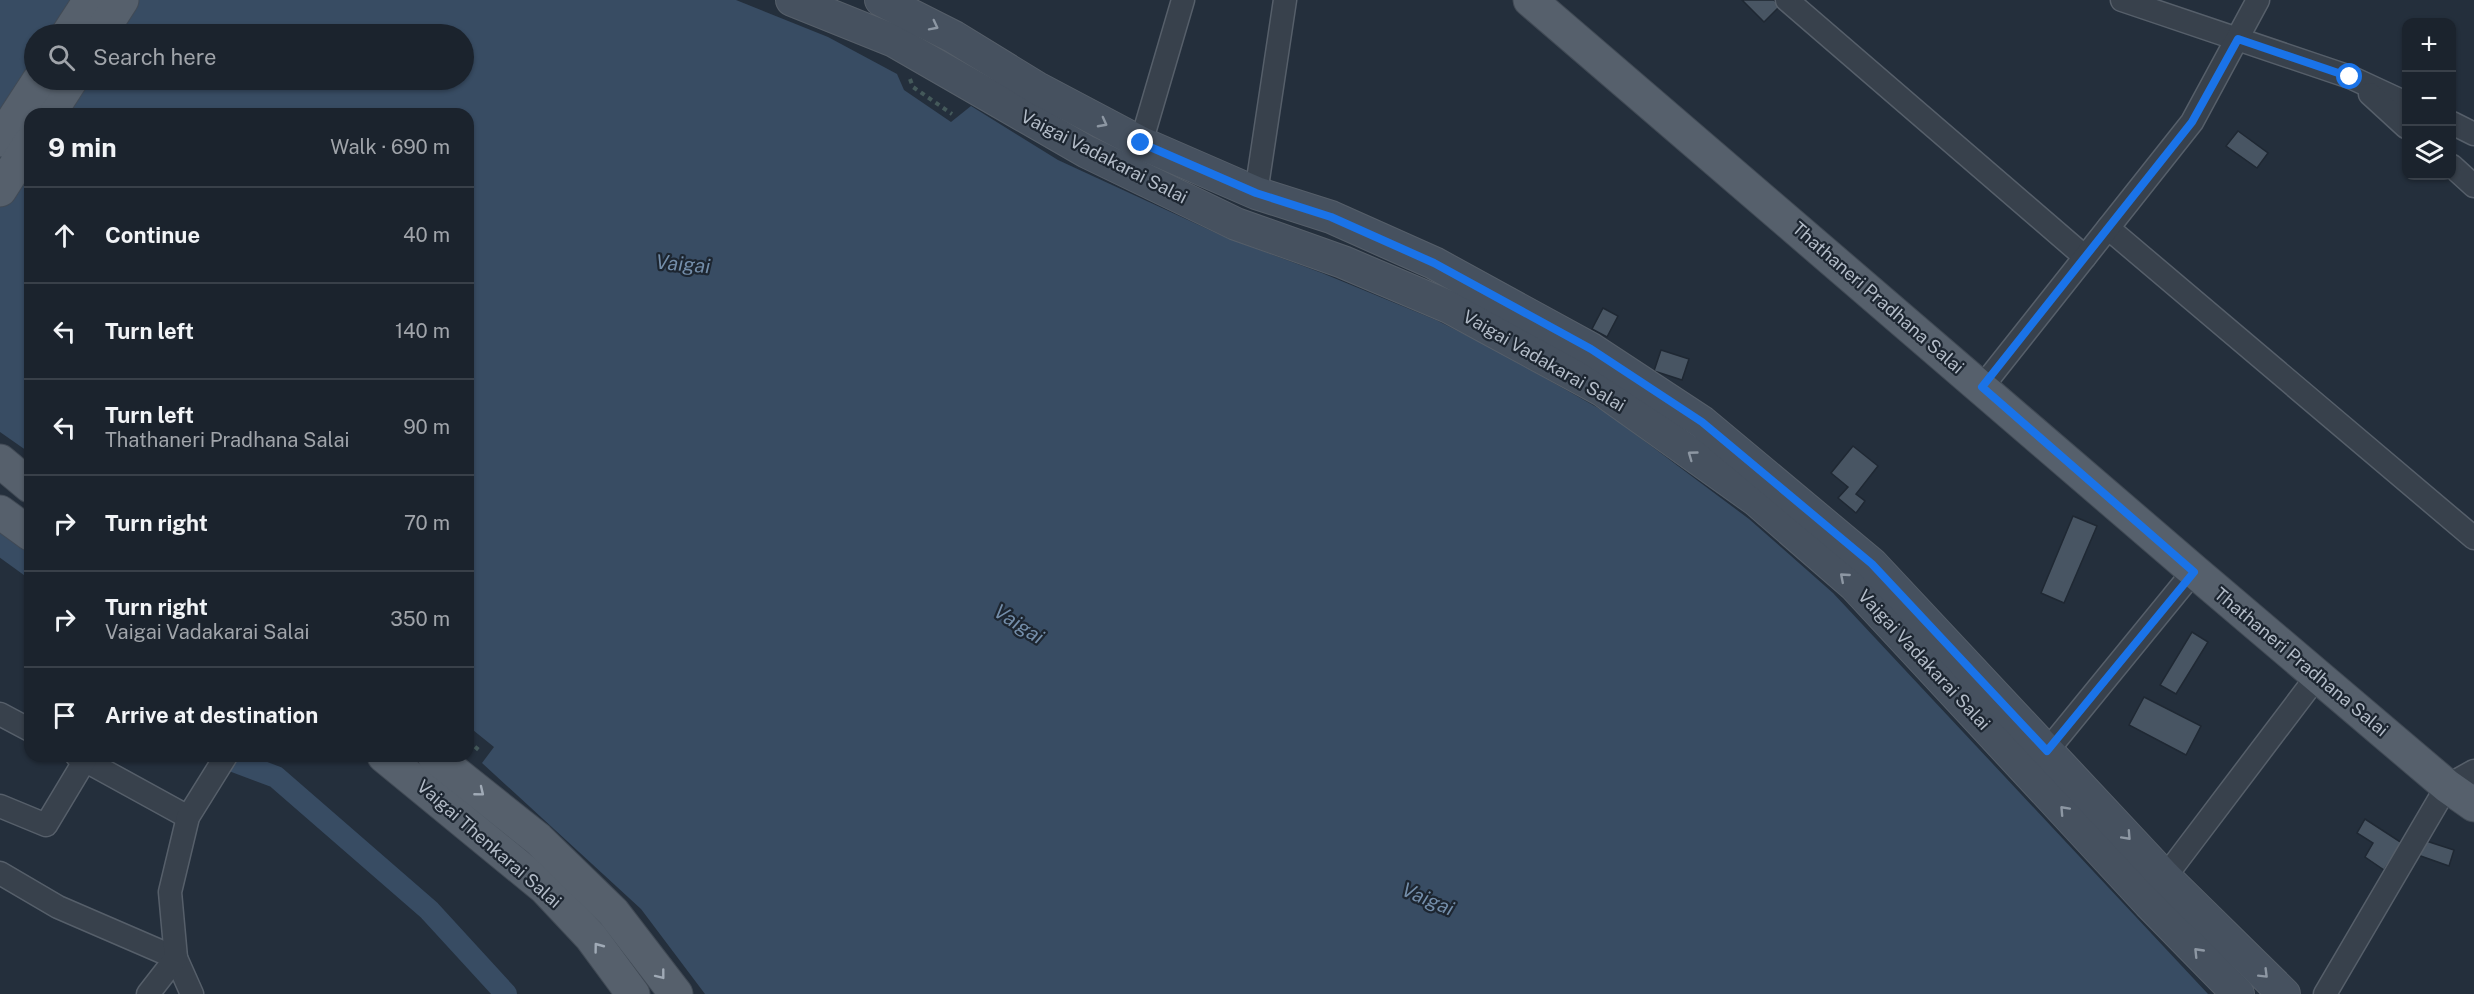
<!DOCTYPE html>
<meta charset="utf-8">
<style>
body{margin:0;font-family:"Public Sans",sans-serif;background:#282f39;color:#f1f3f6}
.controls{position:absolute;right:18px;top:18px;display:grid;overflow:hidden;border-radius:12px;box-shadow:0 2px 4px #0004}
.controls button{width:54px;height:54px;display:grid;place-items:center;padding:0;border:0;border-bottom:2px solid #394049;background:#1b232d;color:#f1f3f6;font:30px sans-serif}
.stop{position:absolute;width:18px;height:18px;margin:-14px;border:4px solid #1a73e8;border-radius:50%;background:#fff}
.stop.end{background:#1a73e8;border-color:#fff;box-shadow:0 2px 6px #0008}
.list{margin:0;padding:0;list-style:none}
h2{display:flex;justify-content:space-between;align-items:center;height:78px;margin:0;padding:0 24px;font-size:26px}
h2 small{font-size:20px;font-weight:400;color:#a0a4aa}
.list li{display:grid;grid-template-columns:39px 1fr auto;gap:18px;align-items:center;box-sizing:border-box;height:96px;padding:0 24px;border-top:2px solid #394049}
.list b{display:block;font-size:22px;white-space:nowrap}
.list p{margin:0;font-size:20px;white-space:nowrap;color:#a0a4aa}
.list em{font-size:20px;font-style:normal;color:#a0a4aa}
.icon{flex:none;width:33px;height:33px;fill:none;stroke:currentColor;stroke-width:2;stroke-linecap:round;stroke-linejoin:round}
.map{position:relative;flex:none;width:2474px;height:994px;overflow:hidden}
.search{position:absolute;background:#1b232d;box-shadow:0 2px 4px #0004;left:24px;top:24px;width:450px;height:66px;display:flex;align-items:center;gap:15px;box-sizing:border-box;padding:0 21px;border-radius:33px;color:#a0a4aa;font-size:22px}
.panel{position:absolute;background:#1b232d;box-shadow:0 2px 4px #0004;left:24px;top:108px;width:450px;height:654px;border-radius:18px}
.map>svg:first-child{display:block}
.water{fill:#384c63;fill-rule:evenodd}
.lines{fill:none;stroke-linecap:round;stroke-linejoin:round}
.canal{stroke:#384c63;stroke-width:22}
.building{fill:#485563;stroke:#1f2833;stroke-width:1.5}
.minor-casing{stroke:#565f6a;stroke-width:25}
.secondary-casing{stroke:#565f6a;stroke-width:34}
.primary-casing{stroke:#414a55;stroke-width:35}
.path{stroke:#44595a;stroke-width:4;stroke-dasharray:4.5 4.5;stroke-linecap:butt}
.minor{stroke:#38414c;stroke-width:22}
.secondary{stroke:#46515f;stroke-width:32}
.primary{stroke:#56606c;stroke-width:33}
.oneway{stroke:#8d97a3}
.oneway2{stroke:#a0aab6}
.route{stroke:#1a73e8;stroke-width:8}
.labels{text-anchor:middle;stroke-width:4.5;stroke-linejoin:round;paint-order:stroke}
.street-label{font-size:18px;fill:#b3bcc8;stroke:#1d2631}
.water-label{font-size:20px;font-style:italic;fill:#748eaa;stroke:#1d2631}
</style>
<div class="map">
<svg width="2474" height="994" viewBox="0 0 2474 994">
<rect width="100%" height="100%" fill="#242f3c"/>
<path class="water" d="M0,0H736L828,37L897,74L904,90L951,122L971,106L1058,160L1227,238L1322,273L1436,320L1486,345L1607,413L1749,519L1833,593L2208,994H705L641,909L482,763L494,747L468,726V114H30V453L0,432ZM34,34H464V80H34Z"/>
<g class="lines">
<g class="canal">
<polyline points="0,544 30,566"/>
<polyline points="220,756 276,777 429,910 506,994"/>
</g>
</g>
<g class="building">
<polygon points="1742,0 1774,0 1780,6 1764,22"/>
<polygon points="2238,131 2268,153 2257,168 2226,146"/>
<polygon points="1603,308 1618,316 1607,337 1592,329"/>
<polygon points="1661,350 1689,359 1682,380 1654,371"/>
<polygon points="1853,446 1878,466 1856,494 1865,501 1856,513 1838,498 1848,487 1831,473"/>
<polygon points="2073,516 2097,526 2064,603 2041,593"/>
<polygon points="2192,632 2208,642 2176,694 2160,685"/>
<polygon points="2144,697 2201,726 2186,755 2129,725"/>
<polygon points="2365,819 2402,843 2384,870 2365,857 2373,843 2357,833"/>
<polygon points="2420,839 2454,850 2449,866 2415,854"/>
</g>
<g class="lines">
<defs>
<g id="minor">
<polyline points="1787,0 2085,257"/>
<polyline points="2122,0 2350,77 2406,103"/>
<polyline points="2370,94 2406,127"/>
<polyline points="2452,123 2474,134"/>
<polyline points="1141,143 1183,0"/>
<polyline points="2452,166 2474,186"/>
<polyline points="1256,193 1285,0"/>
<polyline points="2108,228 2474,538"/>
<polyline points="1982,387 2192,122 2258,0"/>
<polyline points="0,714 30,730"/>
<polyline points="2047,751 2194,571"/>
<polyline points="77,756 188,817"/>
<polyline points="0,806 46,825 85,760"/>
<polyline points="0,873 58,907 176,958 192,994"/>
<polyline points="2165,877 2318,675"/>
<polyline points="148,994 176,958 170,892 188,817 226,756"/>
<polyline points="2325,994 2447,786 2474,771"/>
</g>
<g id="secondary">
<polyline points="792,0 894,41 1087,152 1236,224 1343,262 1449,307 1602,390 1756,500 1855,586 2149,903 2238,994"/>
<polyline points="881,0 954,37 1037,88 1141,143 1256,193 1331,217 1434,263 1591,349 1702,422 1872,564 2165,877 2284,994"/>
</g>
<g id="primary">
<polyline points="1530,0 2194,571 2447,786 2474,805"/>
<polyline points="68,34 90,0"/>
<polyline points="100,34 122,0"/>
<polyline points="49,114 71,80"/>
<polyline points="0,140 39,80"/>
<polyline points="0,190 30,143"/>
<polyline points="0,461 30,486"/>
<polyline points="0,512 30,534"/>
<polyline points="384,756 545,888 591,937 633,994"/>
<polyline points="434,756 538,839 613,912 676,994"/>
</g>
</defs>
<use href="#minor" class="minor-casing"/>
<use href="#secondary" class="secondary-casing"/>
<use href="#primary" class="primary-casing"/>
<g class="path">
<polyline points="910,79 913,87 952,114"/>
<polyline points="468,741 480,751"/>
</g>
<use href="#minor" class="minor"/>
<use href="#secondary" class="secondary"/>
<use href="#primary" class="primary"/>
</g>
<defs><path id="oneway-chevron" d="M-2-3.5L2.5 0L-2 3.5" fill="none" stroke-width="1.6" stroke-linecap="round" stroke-linejoin="round" transform="scale(1.5)"/></defs>
<g class="oneway">
<use href="#oneway-chevron" transform="translate(934 26) rotate(27)"/>
<use href="#oneway-chevron" transform="translate(1103 123) rotate(28)"/>
<use href="#oneway-chevron" transform="translate(1692 455) rotate(-144)"/>
<use href="#oneway-chevron" transform="translate(1844 577) rotate(-139)"/>
<use href="#oneway-chevron" transform="translate(2064 810) rotate(-133)"/>
<use href="#oneway-chevron" transform="translate(2127 836) rotate(47)"/>
<use href="#oneway-chevron" transform="translate(2198 952) rotate(-134)"/>
<use href="#oneway-chevron" transform="translate(2264 974) rotate(45)"/>
</g>
<g class="oneway2">
<use href="#oneway-chevron" transform="translate(480 792) rotate(39)"/>
<use href="#oneway-chevron" transform="translate(598 947) rotate(-127)"/>
<use href="#oneway-chevron" transform="translate(661 975) rotate(52)"/>
</g>
<g class="lines">
<polyline class="route" points="1141,143 1256,193 1331,217 1434,263 1591,349 1702,422 1872,564 2047,751 2194,572 1982,387 2192,122 2238,39 2350,77"/>
</g>
<g class="labels">
<g class="street-label">
<text transform="translate(1104 157) rotate(27)" y="6">Vaigai Vadakarai Salai</text>
<text transform="translate(1878 298) rotate(41)" y="6">Thathaneri Pradhana Salai</text>
<text transform="translate(1544 361) rotate(30)" y="6">Vaigai Vadakarai Salai</text>
<text transform="translate(1924 660) rotate(47)" y="6">Vaigai Vadakarai Salai</text>
<text transform="translate(2301 662) rotate(40)" y="6">Thathaneri Pradhana Salai</text>
<text transform="translate(489 844) rotate(41)" y="6">Vaigai Thenkarai Salai</text>
</g>
<g class="water-label">
<text transform="translate(683 264) rotate(5)" y="7">Vaigai</text>
<text transform="translate(1019 624) rotate(33)" y="7">Vaigai</text>
<text transform="translate(1428 899) rotate(23)" y="7">Vaigai</text>
</g>
</g>
</svg>
<div class="controls">
<button>+</button>
<button>−</button>
<button><svg class="icon" aria-label="layers" viewBox="0 0 24 24"><path d="M12 4l9 5-9 5-9-5zM3 14l9 5 9-5"/></svg></button>
</div>
<div class="stop" style="left:2350px;top:77px"></div>
<div class="stop end" style="left:1141px;top:143px"></div>
<div class="search"><svg class="icon" aria-label="search" viewBox="0 0 24 24"><circle cx="10" cy="10" r="6"/><path d="M15 15l6 6"/></svg>Search here</div>
<section class="panel">
<h2>9 min<small>Walk · 690 m</small></h2>
<ul class="list">
<li><svg class="icon" aria-label="ahead" viewBox="0 0 24 24"><path d="M12 20V5M6 11l6-6 6 6"/></svg><div><b>Continue</b></div><em>40 m</em></li>
<li><svg class="icon" aria-label="left" viewBox="0 0 24 24"><path d="M17 20v-9H6M10 6l-5 5 5 5"/></svg><div><b>Turn left</b></div><em>140 m</em></li>
<li><svg class="icon" aria-label="left" viewBox="0 0 24 24"><path d="M17 20v-9H6M10 6l-5 5 5 5"/></svg><div><b>Turn left</b><p>Thathaneri Pradhana Salai</p></div><em>90 m</em></li>
<li><svg class="icon" aria-label="right" viewBox="0 0 24 24"><path d="M7 20v-9h11M14 6l5 5-5 5"/></svg><div><b>Turn right</b></div><em>70 m</em></li>
<li><svg class="icon" aria-label="right" viewBox="0 0 24 24"><path d="M7 20v-9h11M14 6l5 5-5 5"/></svg><div><b>Turn right</b><p>Vaigai Vadakarai Salai</p></div><em>350 m</em></li>
<li><svg class="icon" aria-label="arrive" viewBox="0 0 24 24"><path d="M6 21V4h12l-3 4 3 4H6"/></svg><div><b>Arrive at destination</b></div></li>
</ul>
</section>
</div>
